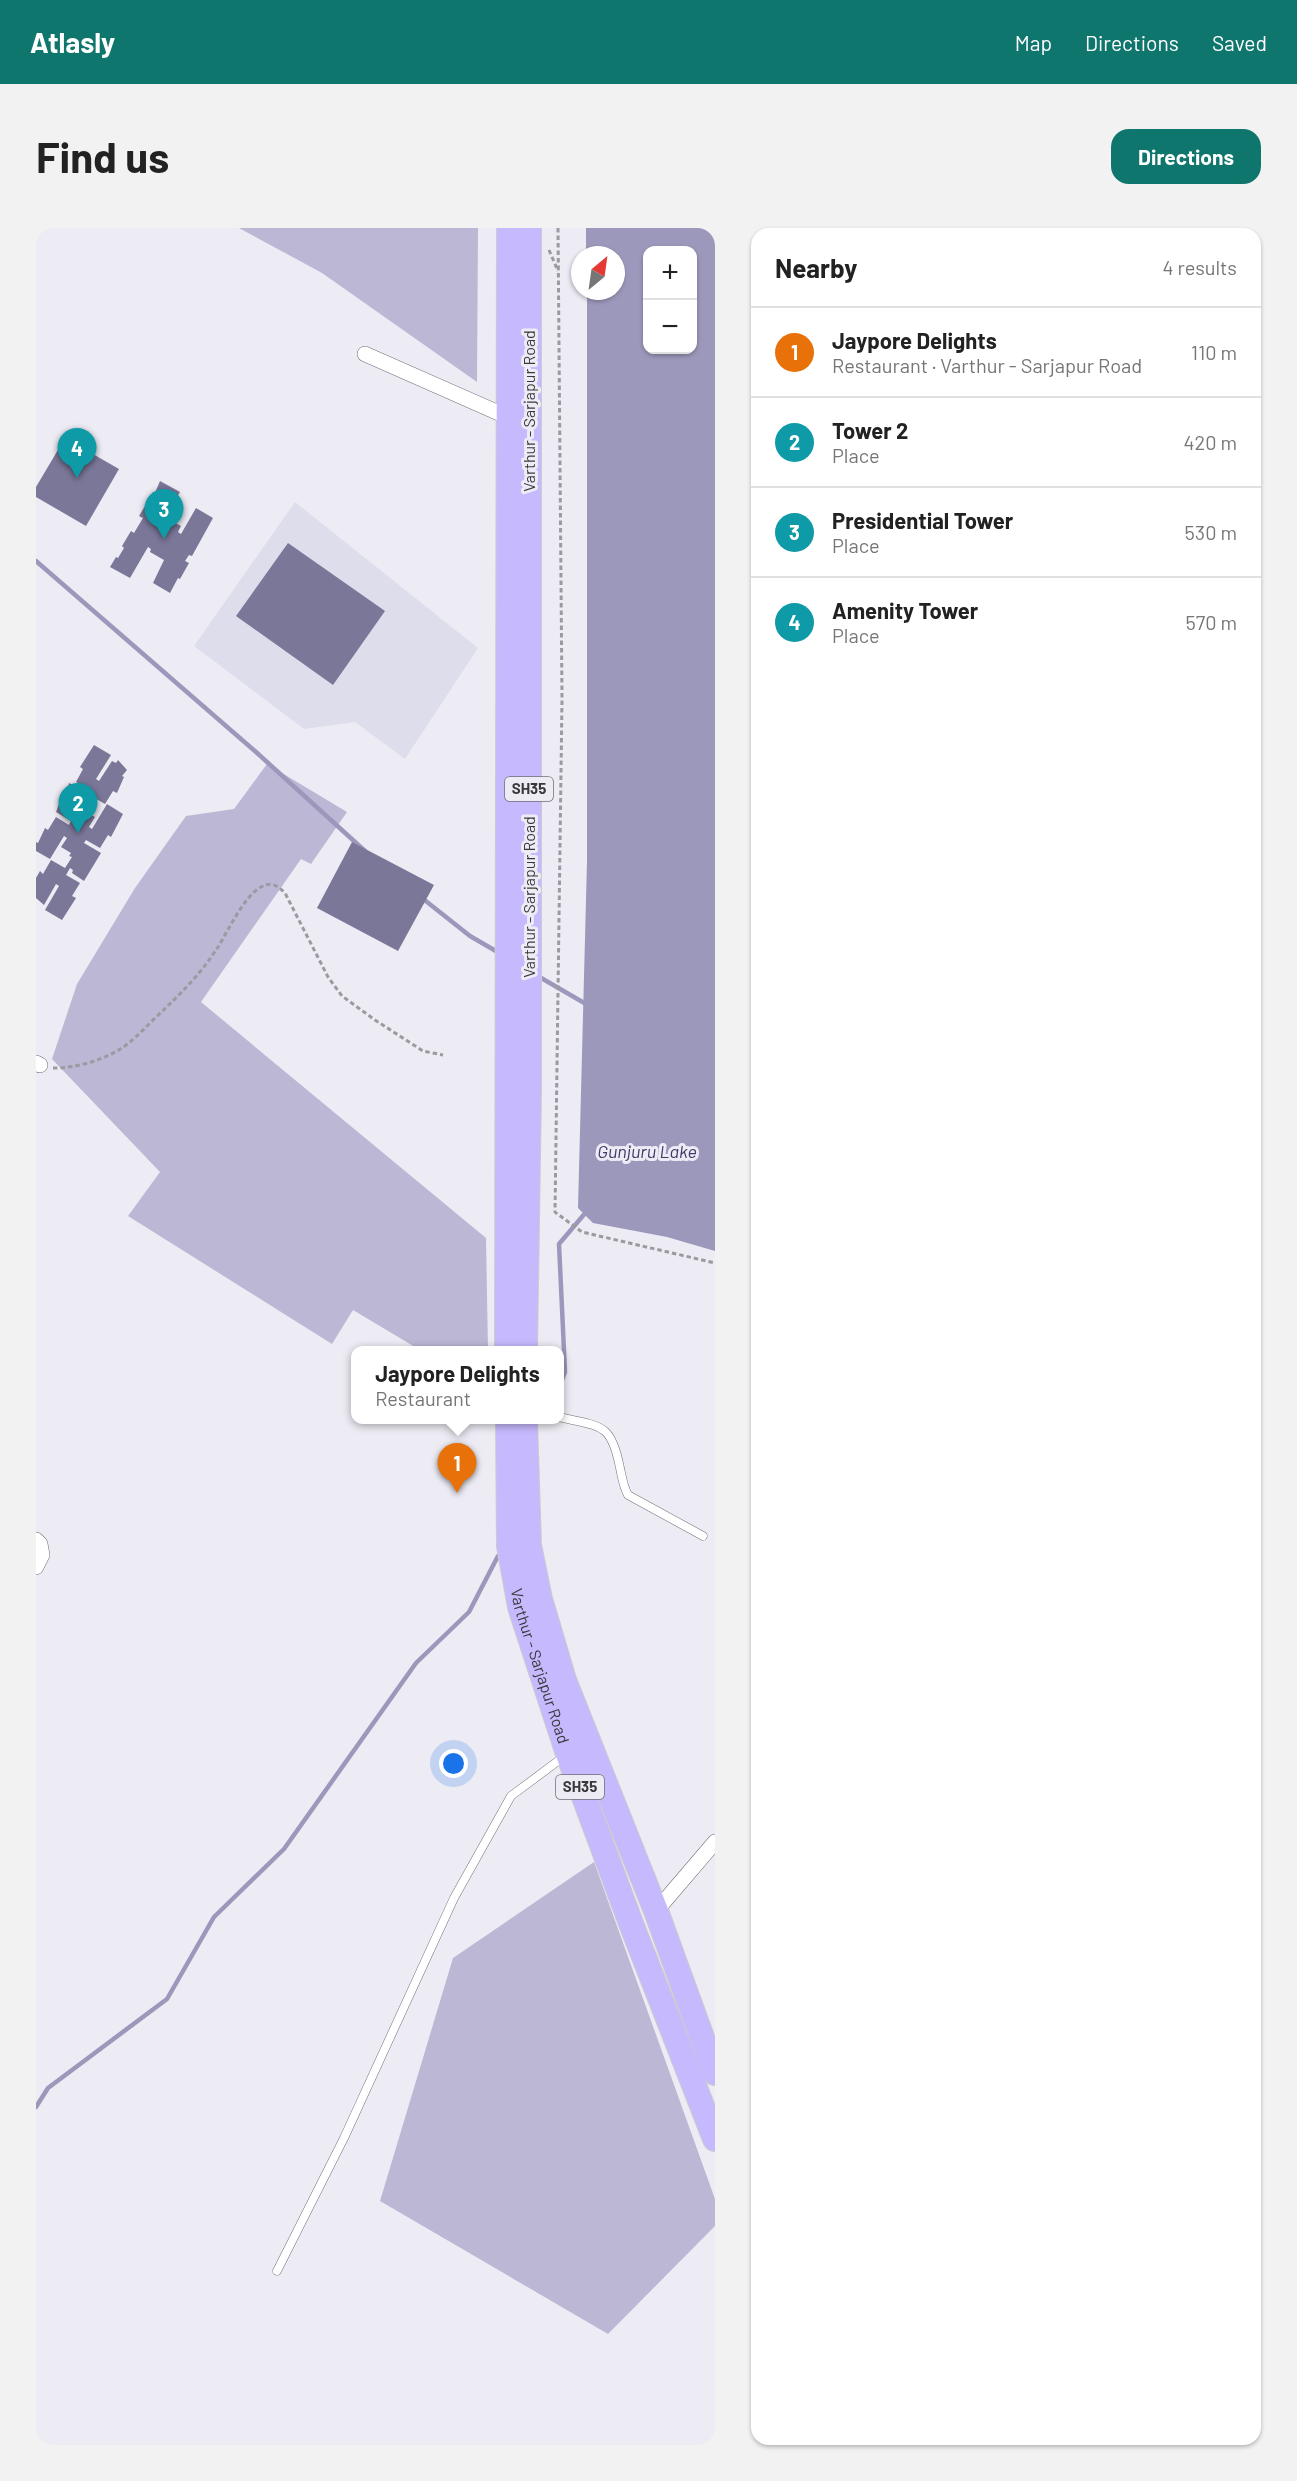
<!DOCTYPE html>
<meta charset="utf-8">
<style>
body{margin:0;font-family:Barlow,sans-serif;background:#f2f2f2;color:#222}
.controls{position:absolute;right:18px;top:18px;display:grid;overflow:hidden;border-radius:12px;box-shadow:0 2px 4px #0004}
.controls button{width:54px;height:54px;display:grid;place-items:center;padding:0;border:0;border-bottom:2px solid #e0e0e0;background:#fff;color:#222;font:30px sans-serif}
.compass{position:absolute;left:535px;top:18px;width:54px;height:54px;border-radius:50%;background:#fff;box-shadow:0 2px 4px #0004;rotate:29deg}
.you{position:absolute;left:418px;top:1536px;width:21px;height:21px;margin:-15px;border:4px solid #fff;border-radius:50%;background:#1a73e8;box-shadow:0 0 0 9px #1a73e833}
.badge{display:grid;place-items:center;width:39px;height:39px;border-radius:50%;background:#0f766e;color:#fff;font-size:20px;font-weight:700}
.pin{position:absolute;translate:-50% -50px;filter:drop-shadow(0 2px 3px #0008)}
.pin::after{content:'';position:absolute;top:32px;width:21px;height:18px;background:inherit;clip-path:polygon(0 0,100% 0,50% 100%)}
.popup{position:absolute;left:315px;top:1118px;width:213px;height:78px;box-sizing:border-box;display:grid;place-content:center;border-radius:12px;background:#fff;filter:drop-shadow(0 2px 4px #0005);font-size:20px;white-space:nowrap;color:#767676}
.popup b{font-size:22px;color:#222}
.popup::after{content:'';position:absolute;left:50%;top:100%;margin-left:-12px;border:12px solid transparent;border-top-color:#fff}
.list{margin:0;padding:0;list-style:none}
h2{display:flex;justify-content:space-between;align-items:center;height:78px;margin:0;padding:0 24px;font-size:26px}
h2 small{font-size:20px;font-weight:400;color:#767676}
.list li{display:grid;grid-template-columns:39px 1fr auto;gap:18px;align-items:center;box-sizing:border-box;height:90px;padding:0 24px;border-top:2px solid #e0e0e0}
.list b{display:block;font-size:22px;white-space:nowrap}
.list p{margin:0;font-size:20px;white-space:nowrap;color:#767676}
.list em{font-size:20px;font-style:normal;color:#767676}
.map{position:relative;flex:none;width:679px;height:2217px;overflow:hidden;border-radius:18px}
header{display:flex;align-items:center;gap:36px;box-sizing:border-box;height:84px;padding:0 30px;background:#0f766e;color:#fff}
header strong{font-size:28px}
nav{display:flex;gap:33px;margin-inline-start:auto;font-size:21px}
.intro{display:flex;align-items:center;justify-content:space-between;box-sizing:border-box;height:144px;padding:0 36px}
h1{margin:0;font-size:42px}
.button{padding:15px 27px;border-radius:18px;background:#0f766e;color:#fff;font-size:21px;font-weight:700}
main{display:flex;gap:36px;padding:0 36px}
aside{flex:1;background:#fff;border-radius:18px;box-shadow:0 2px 4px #0004}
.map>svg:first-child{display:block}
.built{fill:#deddec}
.green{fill:#bbb7d5}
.water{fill:#9c98bb;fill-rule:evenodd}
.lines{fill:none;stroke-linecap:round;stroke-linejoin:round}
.stream{stroke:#9c98bb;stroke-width:4.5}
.building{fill:#7b7799}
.service-casing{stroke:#717077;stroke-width:9}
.minor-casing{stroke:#717077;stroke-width:16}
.primary-casing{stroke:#ccc;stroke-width:26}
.path{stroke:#9a9aa0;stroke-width:3;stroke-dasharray:4.5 3;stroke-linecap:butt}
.service{stroke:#fff;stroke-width:8}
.minor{stroke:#fff;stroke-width:15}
.primary{stroke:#c7b9fd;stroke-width:24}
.labels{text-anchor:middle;stroke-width:6;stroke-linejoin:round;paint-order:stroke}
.shield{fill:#edecf5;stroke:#6f6f74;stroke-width:1.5}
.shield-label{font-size:15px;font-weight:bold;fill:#39393c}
.street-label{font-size:16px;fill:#39393c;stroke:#edecf5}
.water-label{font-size:18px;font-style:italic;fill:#423969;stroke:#edecf5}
</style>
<header>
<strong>Atlasly</strong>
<nav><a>Map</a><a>Directions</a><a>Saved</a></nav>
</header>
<div class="intro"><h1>Find us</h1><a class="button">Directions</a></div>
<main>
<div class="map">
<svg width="679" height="2217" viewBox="0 0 679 2217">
<rect width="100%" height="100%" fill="#edecf5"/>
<polygon class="built" points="259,274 442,420 369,531 319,494 268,501 158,418"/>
<g class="green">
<polygon points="203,0 442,0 441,154 286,45"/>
<polygon points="231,536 311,584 275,636 265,631 165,774 450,1010 452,1122 384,1122 317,1082 296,1116 92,988 124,944 16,831 41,756 99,660 150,588 198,581"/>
<polygon points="558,1634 679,1971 679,1998 572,2106 344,1973 417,1730"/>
</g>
<path class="water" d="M550,0H679V1023L631,1009L557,995L542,980L551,633V63H580V27H550ZM612,22H656V122H612Z"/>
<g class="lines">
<g class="stream">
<polyline points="0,333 220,524 329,623"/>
<polyline points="386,670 434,708 465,726"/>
<polyline points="500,747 550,776"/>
<polyline points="523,1160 529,1144 523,1016 551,983"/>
<polyline points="0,1879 12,1860 131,1771 178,1689 248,1621 380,1435 433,1384 462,1328"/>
</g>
</g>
<g class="building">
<polygon points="29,210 83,241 50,298 0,269 0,259"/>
<polygon points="124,253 144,264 126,295 131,298 134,292 145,298 142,304 145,306 160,280 177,290 156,328 153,327 149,333 153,335 144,351 142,350 134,365 117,355 128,332 114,324 115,321 112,319 94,350 74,339 80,329 82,330 88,320 86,318 95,303 98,305 107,290 103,288 112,273 115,274"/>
<polygon points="252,315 349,383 297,457 200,388"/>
<polygon points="58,517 75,527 60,551 63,553 76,533 80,535 82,532 91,542 86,548 88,549 81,565 77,563 69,576 55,568 47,582 59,589 53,599 56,601 71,576 87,586 75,609 72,607 64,620 50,612 48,615 65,625 48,653 36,645 37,642 34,640 30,647 44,655 36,668 40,670 26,692 9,682 23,658 20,656 8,677 0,670 0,650 4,643 7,646 15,632 29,640 36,629 33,628 35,625 25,619 31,610 28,608 14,631 0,623 0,614 2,615 9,600 12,602 20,589 33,597 35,593 20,584 26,568 30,570 33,565 31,563 33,555 52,566 54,563 40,554 47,541 44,539"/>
<polygon points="316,614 398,657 362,723 281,680"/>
</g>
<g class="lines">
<defs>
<g id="service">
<path d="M523,1189C565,1199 575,1194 584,1240C586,1249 587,1258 592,1267L667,1308"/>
<polyline points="241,2043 308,1910 418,1670 475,1568 530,1527"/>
</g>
<g id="minor">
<polyline points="329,126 474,190"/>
<polyline points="0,835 4,837"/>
<polyline points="0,1312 4,1316 6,1327 0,1339"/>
<polyline points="620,1683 679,1614"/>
</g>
<g id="primary">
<polyline points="471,1122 473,0"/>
<polyline points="489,1122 493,862 493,0"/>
<path id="s1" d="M472,1192L473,1318L484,1379L532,1526L596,1698L679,1911"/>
<polyline points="489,1192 493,1317 504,1371 528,1452 620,1683 679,1845"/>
</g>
</defs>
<use href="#service" class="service-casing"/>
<use href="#minor" class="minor-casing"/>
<use href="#primary" class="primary-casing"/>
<g class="path">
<polyline points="522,0 526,471 519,984 546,1004 679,1035"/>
<polyline points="513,22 522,43"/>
<path d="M17,840C38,840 61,834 79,824C93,817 104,805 115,794C141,769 162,750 182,719C192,703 208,668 225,659C235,653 242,658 249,665L292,749L306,768L339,792L387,823L407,827"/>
</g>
<use href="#service" class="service"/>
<use href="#minor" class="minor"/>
<use href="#primary" class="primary"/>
</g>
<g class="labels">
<g class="shield">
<rect x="469" y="549" width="48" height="24" rx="4.5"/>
<rect x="520" y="1547" width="48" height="24" rx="4.5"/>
</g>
<g class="shield-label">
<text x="493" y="566">SH35</text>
<text x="544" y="1564">SH35</text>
</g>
<g class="street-label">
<text transform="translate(493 183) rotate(-90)" y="6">Varthur - Sarjapur Road</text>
<text transform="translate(493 669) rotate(-90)" y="6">Varthur - Sarjapur Road</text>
<text dy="6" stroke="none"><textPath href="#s1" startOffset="250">Varthur - Sarjapur Road</textPath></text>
</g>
<g class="water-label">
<text x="611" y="930">Gunjuru Lake</text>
</g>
</g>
</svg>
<div class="controls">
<button>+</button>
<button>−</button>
</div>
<svg class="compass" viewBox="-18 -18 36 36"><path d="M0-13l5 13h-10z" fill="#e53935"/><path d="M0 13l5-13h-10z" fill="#767676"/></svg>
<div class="you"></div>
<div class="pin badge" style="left:421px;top:1265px;background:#e8710a">1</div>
<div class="popup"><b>Jaypore Delights</b>Restaurant</div>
<div class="pin badge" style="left:42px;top:605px;background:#0f9aa8">2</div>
<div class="pin badge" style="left:128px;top:311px;background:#0f9aa8">3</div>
<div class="pin badge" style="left:41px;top:250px;background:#0f9aa8">4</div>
</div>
<aside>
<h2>Nearby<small>4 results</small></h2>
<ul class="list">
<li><span class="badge" style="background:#e8710a">1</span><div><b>Jaypore Delights</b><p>Restaurant · Varthur - Sarjapur Road</p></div><em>110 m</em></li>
<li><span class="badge" style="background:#0f9aa8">2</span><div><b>Tower 2</b><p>Place</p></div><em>420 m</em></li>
<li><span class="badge" style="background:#0f9aa8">3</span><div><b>Presidential Tower</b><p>Place</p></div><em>530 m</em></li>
<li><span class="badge" style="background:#0f9aa8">4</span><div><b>Amenity Tower</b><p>Place</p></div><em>570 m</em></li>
</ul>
</aside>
</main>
